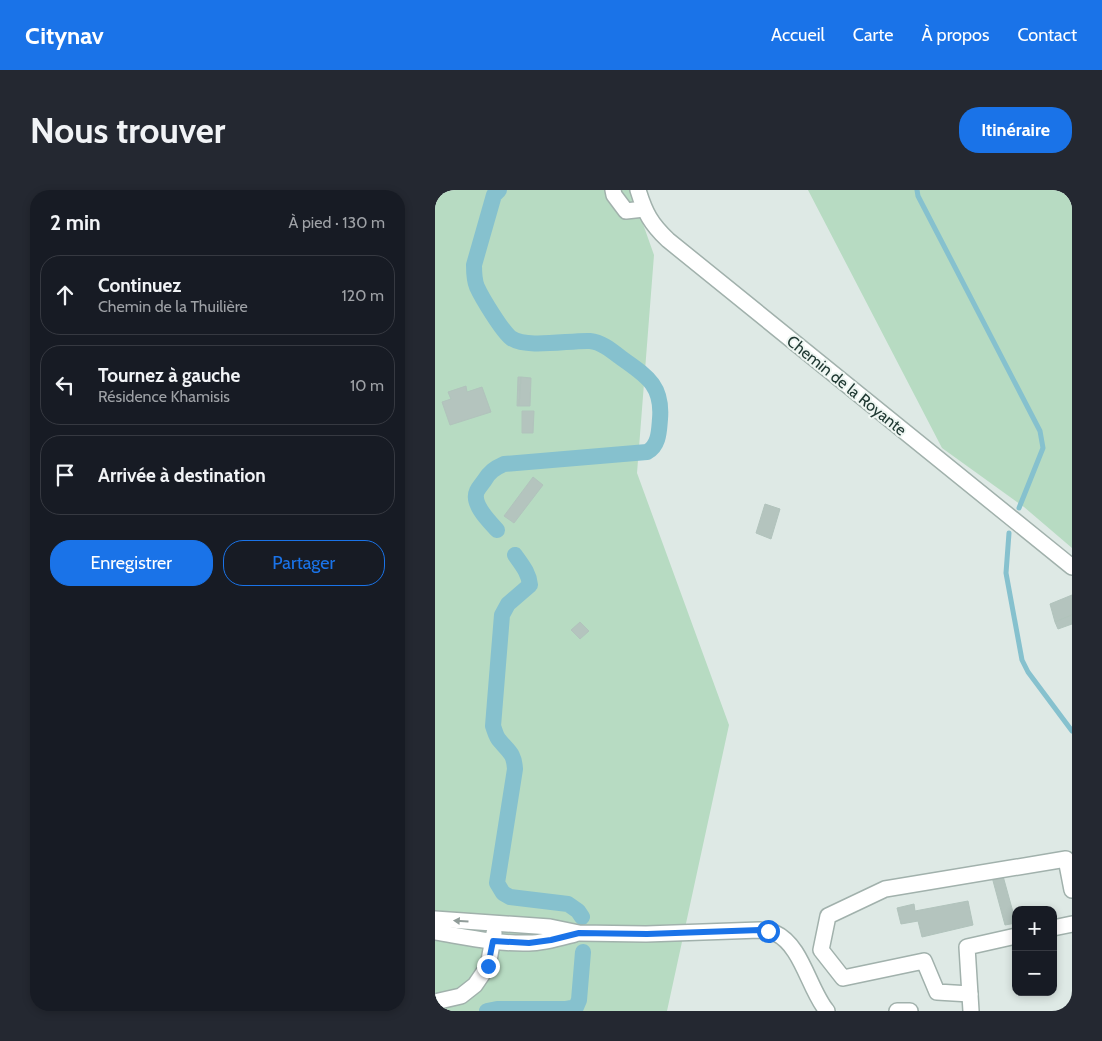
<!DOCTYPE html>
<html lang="fr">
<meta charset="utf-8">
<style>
body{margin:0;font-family:Cabin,sans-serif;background:#242831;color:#f1f3f6}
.controls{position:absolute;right:15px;bottom:15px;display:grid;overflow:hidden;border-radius:10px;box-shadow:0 2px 8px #0003}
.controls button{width:45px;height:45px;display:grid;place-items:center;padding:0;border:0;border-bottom:1px solid #363941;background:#171b24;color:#f1f3f6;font:25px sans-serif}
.stop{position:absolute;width:15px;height:15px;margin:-11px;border:4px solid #1a73e8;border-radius:50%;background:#fff}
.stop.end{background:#1a73e8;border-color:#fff;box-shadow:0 1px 5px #0008}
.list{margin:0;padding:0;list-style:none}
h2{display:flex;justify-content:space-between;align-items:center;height:65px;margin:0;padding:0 20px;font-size:21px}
h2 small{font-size:16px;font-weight:400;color:#9ea1a6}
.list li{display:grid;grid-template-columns:32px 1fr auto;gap:15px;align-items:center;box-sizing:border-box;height:80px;margin:0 10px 10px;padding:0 10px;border:1px solid #363941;border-radius:20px}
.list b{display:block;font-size:19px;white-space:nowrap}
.list p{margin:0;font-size:16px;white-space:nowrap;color:#9ea1a6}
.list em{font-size:16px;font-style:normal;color:#9ea1a6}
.actions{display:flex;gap:10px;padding:15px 20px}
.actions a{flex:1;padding:11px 0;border:1px solid #1a73e8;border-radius:20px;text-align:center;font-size:18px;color:#1a73e8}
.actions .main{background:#1a73e8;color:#fff}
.icon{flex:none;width:28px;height:28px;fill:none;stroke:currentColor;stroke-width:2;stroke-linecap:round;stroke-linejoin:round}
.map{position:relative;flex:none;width:637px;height:821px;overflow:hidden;border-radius:20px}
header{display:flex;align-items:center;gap:30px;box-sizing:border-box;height:70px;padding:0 25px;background:#1a73e8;color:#fff}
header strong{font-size:24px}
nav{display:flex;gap:28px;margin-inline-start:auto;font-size:18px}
.intro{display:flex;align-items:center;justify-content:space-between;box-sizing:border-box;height:120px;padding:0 30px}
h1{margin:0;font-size:35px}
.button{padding:12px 22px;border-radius:20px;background:#1a73e8;color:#fff;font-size:18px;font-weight:700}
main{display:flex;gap:30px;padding:0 30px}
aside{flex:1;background:#171b24;border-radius:20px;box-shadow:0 2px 8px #0003}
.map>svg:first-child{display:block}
.green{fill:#b7dbc2}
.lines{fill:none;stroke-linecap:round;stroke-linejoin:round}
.stream{stroke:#86c1ce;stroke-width:5}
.canal{stroke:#86c1ce;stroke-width:16}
.building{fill:#b4c4be;stroke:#b1c3bc}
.minor-casing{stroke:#a1b1ac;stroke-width:18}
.minor{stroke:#fff;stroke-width:15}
.oneway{fill:#909c99}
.route{stroke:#1a73e8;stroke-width:6}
.labels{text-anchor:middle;stroke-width:4;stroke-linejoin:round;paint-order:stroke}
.street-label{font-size:16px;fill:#203933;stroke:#eef6f2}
</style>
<header>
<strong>Citynav</strong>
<nav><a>Accueil</a><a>Carte</a><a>À propos</a><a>Contact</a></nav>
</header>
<div class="intro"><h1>Nous trouver</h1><a class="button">Itinéraire</a></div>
<main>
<aside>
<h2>2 min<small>À pied · 130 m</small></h2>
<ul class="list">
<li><svg class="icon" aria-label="ahead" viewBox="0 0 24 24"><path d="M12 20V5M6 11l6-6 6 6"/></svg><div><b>Continuez</b><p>Chemin de la Thuilière</p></div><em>120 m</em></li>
<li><svg class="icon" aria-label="left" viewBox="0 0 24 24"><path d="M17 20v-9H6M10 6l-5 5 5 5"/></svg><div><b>Tournez à gauche</b><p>Résidence Khamisis</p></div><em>10 m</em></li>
<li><svg class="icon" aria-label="arrive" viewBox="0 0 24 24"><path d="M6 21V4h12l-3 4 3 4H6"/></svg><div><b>Arrivée à destination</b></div></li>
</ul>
<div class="actions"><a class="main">Enregistrer</a><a>Partager</a></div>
</aside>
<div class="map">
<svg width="637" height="821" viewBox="0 0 637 821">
<rect width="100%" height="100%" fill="#dee9e5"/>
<g class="green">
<polygon points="0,0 196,0 219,65 202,283 294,535 232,821 0,821"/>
<polygon points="373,0 637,0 637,358 589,317 507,258"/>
</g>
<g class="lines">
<g class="stream">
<polyline points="482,0 483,6 605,241 608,258 584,318"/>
<polyline points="574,343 571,383 587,470 593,482 637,541"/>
</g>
<g class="canal">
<path d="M62,340C54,331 36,314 42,301C44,297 47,294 49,291C54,282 60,278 69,274L212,262C224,256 224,241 225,229C228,194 210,185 185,167C176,160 166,152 155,151C135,150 91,159 76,148C67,141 47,108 42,97C39,90 39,83 39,75L59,5L64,0"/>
<path d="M80,365C87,375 94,383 95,395L73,414L67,425L58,536C60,541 61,547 65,551C74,562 79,563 80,579L62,693L68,703L75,707L133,714L143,721L147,727"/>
<polyline points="52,821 62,819 130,819 141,817 144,810 148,762"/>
</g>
</g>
<g class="building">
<polygon points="83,187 86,187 84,216 82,216"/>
<polygon points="86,187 96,188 95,216 84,216"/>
<polygon points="31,196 32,202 47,197 56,222 15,235 7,212 16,209 13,202"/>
<polygon points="87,221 99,221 98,243 87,243"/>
<polygon points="98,287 108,295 79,333 69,326"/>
<polygon points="330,314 345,319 336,349 321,343"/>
<polygon points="637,405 637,425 620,432 615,414"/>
<polygon points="637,425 637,434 623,439 620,432"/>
<polygon points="145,432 154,441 145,449 136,440"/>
<polygon points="568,686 581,733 570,735 557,687"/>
<polygon points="533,711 538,735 487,747 483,731 466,734 462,718 479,714 480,721"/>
</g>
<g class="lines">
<defs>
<g id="minor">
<polyline points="178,0 179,5 191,21 209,19"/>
<path d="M203,0C210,23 216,34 233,50L637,377"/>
<path d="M0,729L115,737L144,743L211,744L325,740C330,741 336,741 340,743C367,755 374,800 392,821"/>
<polyline points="618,738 637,734"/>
<path d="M0,742C31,747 62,754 94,753C109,753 125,748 140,744"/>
<polyline points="535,804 502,802 489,771 408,788 386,760 393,726 450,699 631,669 637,700"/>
<polyline points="0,812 26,806 40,795 53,776 59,743"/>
<polyline points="462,821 475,821"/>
<polyline points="536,821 532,757 581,746"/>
</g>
</defs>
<use href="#minor" class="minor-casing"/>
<use href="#minor" class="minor"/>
</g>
<defs><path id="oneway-solid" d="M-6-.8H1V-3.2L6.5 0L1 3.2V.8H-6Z" transform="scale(1.25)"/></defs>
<use class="oneway" href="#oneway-solid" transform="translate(26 731) rotate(-176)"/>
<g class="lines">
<polyline class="route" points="53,776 58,751 94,753 116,750 144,743 212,744 325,740 333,741"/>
</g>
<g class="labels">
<g class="street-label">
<text transform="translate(412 195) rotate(39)" y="6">Chemin de la Royante</text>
</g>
</g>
</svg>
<div class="controls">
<button>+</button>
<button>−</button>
</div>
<div class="stop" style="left:333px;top:741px"></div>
<div class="stop end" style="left:53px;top:776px"></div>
</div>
</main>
